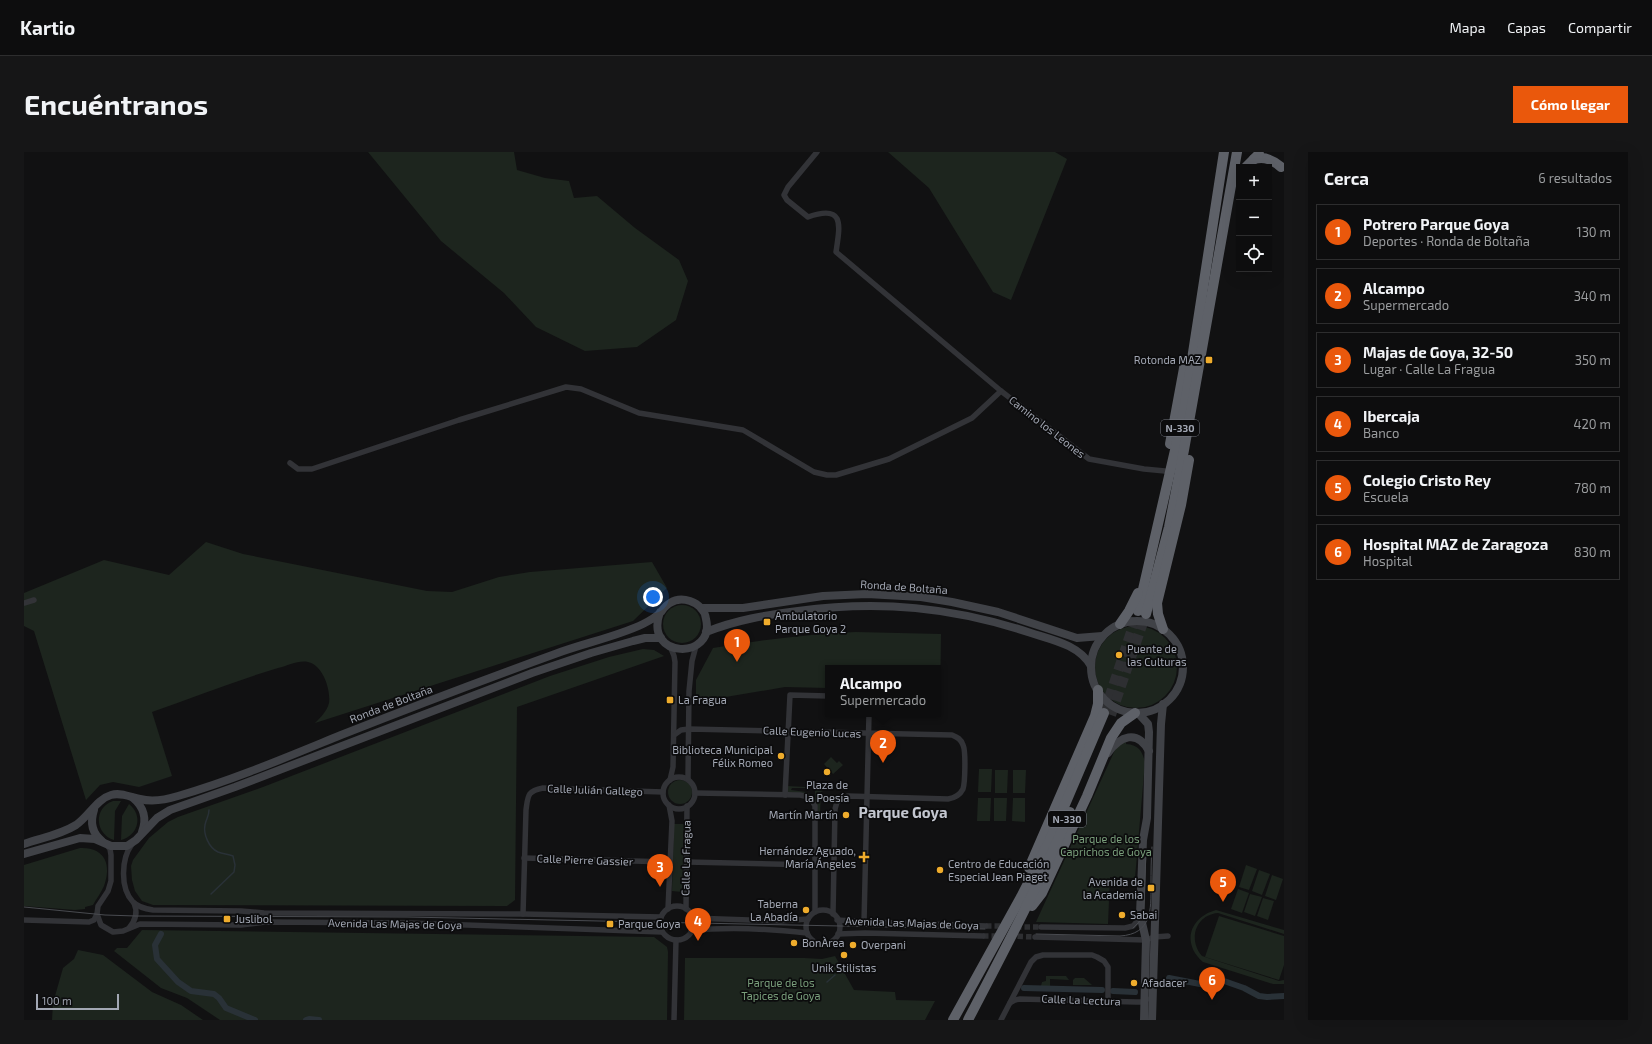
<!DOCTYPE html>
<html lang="es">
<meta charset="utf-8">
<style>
body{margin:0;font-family:"Exo 2",sans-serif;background:#161617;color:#f1f3f6}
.controls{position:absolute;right:12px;top:12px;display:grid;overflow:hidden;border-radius:0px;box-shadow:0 4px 16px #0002}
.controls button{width:36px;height:36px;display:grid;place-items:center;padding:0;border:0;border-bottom:1px solid #2d2d2e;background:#0d0d0e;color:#f1f3f6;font:20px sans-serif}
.scale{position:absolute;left:12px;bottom:10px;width:83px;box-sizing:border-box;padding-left:4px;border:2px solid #a2a7b3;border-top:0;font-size:11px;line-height:14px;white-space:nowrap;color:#a2a7b3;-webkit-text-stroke:3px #0c0c0d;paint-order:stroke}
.you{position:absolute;left:629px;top:445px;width:14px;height:14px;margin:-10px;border:3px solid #fff;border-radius:50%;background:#1a73e8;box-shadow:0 0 0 6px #1a73e833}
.badge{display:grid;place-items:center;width:26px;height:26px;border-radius:50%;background:#ea580c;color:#fff;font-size:13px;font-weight:700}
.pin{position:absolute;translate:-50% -33px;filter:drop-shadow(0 1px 2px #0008)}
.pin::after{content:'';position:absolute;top:21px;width:14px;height:12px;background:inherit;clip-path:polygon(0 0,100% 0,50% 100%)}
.popup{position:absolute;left:801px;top:513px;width:116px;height:52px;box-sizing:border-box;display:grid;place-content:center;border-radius:0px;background:#0d0d0e;filter:drop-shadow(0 1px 3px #0005);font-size:13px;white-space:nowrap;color:#9a9c9e}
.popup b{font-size:15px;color:#f1f3f6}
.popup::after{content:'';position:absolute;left:50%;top:100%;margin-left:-8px;border:8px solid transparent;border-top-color:#0d0d0e}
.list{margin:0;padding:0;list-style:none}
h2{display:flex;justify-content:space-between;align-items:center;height:52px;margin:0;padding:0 16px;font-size:17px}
h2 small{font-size:13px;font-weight:400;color:#9a9c9e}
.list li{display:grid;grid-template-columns:26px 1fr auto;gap:12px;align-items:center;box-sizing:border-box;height:56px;margin:0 8px 8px;padding:0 8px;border:1px solid #2d2d2e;border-radius:0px}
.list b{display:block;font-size:15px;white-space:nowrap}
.list p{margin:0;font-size:13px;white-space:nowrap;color:#9a9c9e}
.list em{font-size:13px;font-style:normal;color:#9a9c9e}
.icon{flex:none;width:22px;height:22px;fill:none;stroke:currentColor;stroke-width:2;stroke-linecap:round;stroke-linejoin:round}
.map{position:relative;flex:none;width:1260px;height:868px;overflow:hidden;border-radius:0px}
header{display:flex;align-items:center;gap:24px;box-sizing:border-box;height:56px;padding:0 20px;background:#0d0d0e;border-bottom:1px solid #2d2d2e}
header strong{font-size:19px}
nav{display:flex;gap:22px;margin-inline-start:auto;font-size:14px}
.intro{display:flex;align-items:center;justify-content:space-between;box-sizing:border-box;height:96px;padding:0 24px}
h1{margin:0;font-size:28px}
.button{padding:10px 18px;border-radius:0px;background:#ea580c;color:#fff;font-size:14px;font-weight:700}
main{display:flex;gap:24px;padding:0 24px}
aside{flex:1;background:#0d0d0e;border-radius:0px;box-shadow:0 4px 16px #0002}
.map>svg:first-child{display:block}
.green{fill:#1d251e}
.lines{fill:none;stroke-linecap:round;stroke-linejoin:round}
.stream{stroke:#293137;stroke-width:1.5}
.canal{stroke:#293137;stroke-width:6}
.street-tunnel{stroke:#2e2f32;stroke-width:5.5;stroke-dasharray:5.5 3;stroke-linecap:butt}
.highway-tunnel{stroke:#2e2f32;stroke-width:10;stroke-dasharray:10 5;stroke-linecap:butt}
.street{stroke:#323337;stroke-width:5.5}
.secondary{stroke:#404247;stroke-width:8}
.highway{stroke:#5e6168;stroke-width:10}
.tram{stroke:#494b50;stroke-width:1}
.poi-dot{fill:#efac2c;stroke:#0c0c0d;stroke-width:1.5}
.labels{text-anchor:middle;stroke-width:3.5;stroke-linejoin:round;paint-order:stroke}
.shield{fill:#0c0c0d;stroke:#757881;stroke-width:1}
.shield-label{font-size:10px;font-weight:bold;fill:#a2a7b3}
.poi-label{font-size:11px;fill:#a2a7b3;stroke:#0c0c0d;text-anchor:start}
.street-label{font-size:11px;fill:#a2a7b3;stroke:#0c0c0d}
.park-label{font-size:11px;fill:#799e7b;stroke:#0c0c0d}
.district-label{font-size:15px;font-weight:bold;fill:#c3c6cf;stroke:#0c0c0d}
</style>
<header>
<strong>Kartio</strong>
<nav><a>Mapa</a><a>Capas</a><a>Compartir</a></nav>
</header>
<div class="intro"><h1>Encuéntranos</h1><a class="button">Cómo llegar</a></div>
<main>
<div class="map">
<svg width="1260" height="868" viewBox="0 0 1260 868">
<rect width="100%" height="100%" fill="#111112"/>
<g class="green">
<polygon points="344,0 490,0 493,18 521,26 545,29 550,46 573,44 611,76 655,108 664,129 652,168 613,195 561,199 512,175 480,141 417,89"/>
<polygon points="864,0 1031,0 1043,7 987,148 969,140 905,36"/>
<path d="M182,390L219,402L403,439L428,440L475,425L506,420L628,410L643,436L609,469L291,571C297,565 303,559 305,551C307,538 299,513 284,510C274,508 264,514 254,516C211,529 170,545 128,560L148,624L115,635L89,630L76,633L62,648L10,479L0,474V441L80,408L145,423Z"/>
<circle cx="658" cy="472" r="19"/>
<circle cx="1112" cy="515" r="41"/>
<path d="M832,480L917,482L916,551H914V516H804V536L761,535L672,550V528L689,496C737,488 784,482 832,480Z"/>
<polygon points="619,497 630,498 640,504 493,555 491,748 483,754 129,753 118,749 111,739 108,728 107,714 109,708 125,686 144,670 154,665 239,635 526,524 585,505"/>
<path d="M1102,590V592C1115,593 1118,599 1121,610L1111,726L1086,725L1084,772L1012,770L1091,598L1095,593Z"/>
<polygon points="807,605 813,611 815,609 819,613 809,622 800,612"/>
<polygon points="955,617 968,617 967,640 954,640"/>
<polygon points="971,618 984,618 983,641 971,641"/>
<polygon points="989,618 1002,618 1001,641 989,641"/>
<circle cx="656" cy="640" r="12"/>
<path d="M787,630L794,637L796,635L799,639L797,640L796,661H794C794,640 780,641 763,640V634L782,635V636H768L767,638L782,640L791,646V638Z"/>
<polygon points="954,646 967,646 966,669 953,669"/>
<polygon points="970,646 983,646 982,669 970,669"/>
<polygon points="989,646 1001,646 1001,670 988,669"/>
<path d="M89,649H97L91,659L90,688C71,682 69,656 89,649Z"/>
<path d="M105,652C119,663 115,683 97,688L98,664Z"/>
<polygon points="650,672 660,672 658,740 648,739"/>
<path d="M56,696C81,695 88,713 80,734C77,741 72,747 69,753L61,755V757L51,758L0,754V713Z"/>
<polygon points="1222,713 1233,717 1225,738 1215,735"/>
<polygon points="1235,718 1246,722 1238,743 1228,739"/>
<polygon points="1248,723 1259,727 1252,748 1241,744"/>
<polygon points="1214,737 1225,741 1218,761 1207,757"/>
<polygon points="1226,742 1238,745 1231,764 1220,760"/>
<polygon points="1239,746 1250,749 1244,768 1233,764"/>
<path d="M1192,758L1260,778V782L1194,761C1171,763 1164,788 1178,804L1255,829L1260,828V832H1249L1179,810C1157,791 1166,765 1192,758Z"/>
<polygon points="1195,764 1260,784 1260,813 1255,828 1181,805"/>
<polygon points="118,778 630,785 643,795 644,800 643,868 196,868 163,846 137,836 90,799 93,796 103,796"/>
<polygon points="54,798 79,803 128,840 157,853 179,868 28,868 29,851 39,816 50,807"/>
<polygon points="811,804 830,838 871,840 872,848 911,849 901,868 660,868 661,806 780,806 798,807"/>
<polygon points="1022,824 1042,824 1045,828 1026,827 1026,835 1017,834 1018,830 1022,829"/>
<polygon points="1051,826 1060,826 1068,833 1049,833 1049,828"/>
</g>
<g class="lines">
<g class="stream">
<path d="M185,658C185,664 182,667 181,673C179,682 185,696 194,700C199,702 204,702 209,704L211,713L210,720L187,742"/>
<polyline points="803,830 811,823"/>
</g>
<g class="canal">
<polyline points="137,782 131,793 133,807 154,830 167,839 190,842 195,846 202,856 231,868"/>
<polyline points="1145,826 1176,832 1200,829 1220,836 1235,844 1243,845 1260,844"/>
<polyline points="1000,836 1078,838"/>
<polyline points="1089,839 1111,840"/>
<polyline points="282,868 285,867 295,868"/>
</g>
<g class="street-tunnel">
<polyline points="962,774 981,774"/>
<polyline points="992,775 1017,775"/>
<polyline points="959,784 977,784"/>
<polyline points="985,784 1011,785"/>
</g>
<g class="highway-tunnel">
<polyline points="1080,561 1114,459"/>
<polyline points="1087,563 1122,462"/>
</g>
<g class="street">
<path d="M793,0L764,35L760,43L763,48L784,65C821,52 816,73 812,100L977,239L1065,307L1120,317L1141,319"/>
<polyline points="266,311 274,317 288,317 435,268 542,235 557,237 615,261 719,278 790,320 803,323 812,323 865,307 948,266 977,239"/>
<polyline points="0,451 10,448"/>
<polyline points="646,494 650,504 651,510 649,615 646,628"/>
<path d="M650,583L657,578L665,577L928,583C933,585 937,587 939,593C942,599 941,631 939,637C936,643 930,646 924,647L824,644L813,650L811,657L809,762"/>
<circle cx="655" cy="641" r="16"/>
<polyline points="664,627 665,539 668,509 672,494"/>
<path d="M671,641L776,643C783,644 788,647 791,654V760"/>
<polyline points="761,643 766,543 804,544"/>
<polyline points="82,692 86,697 87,703 87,729 84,739 74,754 73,762 77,773 89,780 99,779 116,772 217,773 241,770 384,771 638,780"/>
<path d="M108,692C97,707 96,736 109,750C114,755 122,757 129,758L217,759L240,761L499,762L637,765"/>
<polyline points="500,706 646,710"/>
<polyline points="663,710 791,713"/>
<circle cx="653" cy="771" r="17"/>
<polyline points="644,757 648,669 645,653"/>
<polyline points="662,757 663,654"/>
<circle cx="799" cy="775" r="17"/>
<path d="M499,762L502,658C504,644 503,639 519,636L639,640"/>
<polyline points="668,766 757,769 784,767"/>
<polyline points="0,768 65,770 70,768 73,762"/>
<polyline points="813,768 845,770 962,774"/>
<polyline points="840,770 845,562"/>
<polyline points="1017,775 1101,776 1109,774 1116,766"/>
<path d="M105,776C112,768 114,760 110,751"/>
<path d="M667,779C705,774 746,777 783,781"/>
<polyline points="814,782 841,781 959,784"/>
<polyline points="1011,785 1122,788 1130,785 1144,784"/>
<polyline points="986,851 991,848 996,847 1112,850 1120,850 1123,847"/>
<polyline points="650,868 652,788"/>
<polyline points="977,868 1007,810 1012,805 1019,803 1068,803 1073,805 1080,809 1084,815 1084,849"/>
</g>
<g class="secondary">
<polyline points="677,456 719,456 799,444 843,442 897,445 928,450 974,460 1053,486 1078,484"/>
<circle cx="1113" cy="515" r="46"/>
<path d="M682,480C712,468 742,463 774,459C856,448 928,455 1007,481C1029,488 1055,493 1067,514"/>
<polyline points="1114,561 1124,572 1125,580 1123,666 1119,688 1116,762 1122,788 1120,868"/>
<path d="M1084,601C1096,584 1113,577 1125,599"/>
<path d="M109,646C120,655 123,667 118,680"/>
<path d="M70,658C66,670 68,681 78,689"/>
<path d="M0,692C17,686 36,683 52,673C65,664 73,647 87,643C97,640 106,645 116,647C128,650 141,648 154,644C209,628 263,605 317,583C388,555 459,528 531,502C560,491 592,485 619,472C625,469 632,465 637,460C640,456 642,453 646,451C652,447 660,447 666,449C675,452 681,459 682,467C692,508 619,508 636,460"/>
<polyline points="0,702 56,686 71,687 87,694 103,694 112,688 133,666 146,658 211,635 508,521 567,501 609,489 621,486 637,486"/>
<polyline points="1128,868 1137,572 1139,552"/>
</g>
<g class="highway">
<path d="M1230,7C1241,4 1249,8 1257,15"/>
<polyline points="1222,15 1235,2"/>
<polyline points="1146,292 1161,211"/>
<polyline points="1114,459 1160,259 1200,0"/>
<polyline points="1122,462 1145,375 1160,298 1213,0"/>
<polyline points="1096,472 1105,459 1114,441"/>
<polyline points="1139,477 1134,462 1133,451 1157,353 1165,308"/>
<polyline points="1005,716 1071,564 1074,552 1074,538"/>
<polyline points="1008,754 1018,741 1063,644 1087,586 1097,571 1111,561"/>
<polyline points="929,868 997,745 1025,690 1080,561"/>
<path d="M944,868C980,799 1016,731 1046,660"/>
</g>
<g class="tram">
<polyline points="0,755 81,763 112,764 383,765 961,777"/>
<polyline points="1109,776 1117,768 1120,758 1122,697"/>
<path d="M1012,782L1096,784C1128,782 1127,758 1127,733C1127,720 1127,708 1128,695"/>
</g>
</g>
<g class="poi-dot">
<rect x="1181" y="204" width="8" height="8" rx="2"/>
<rect x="739" y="466" width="8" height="8" rx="2"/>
<circle cx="1095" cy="503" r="4"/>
<rect x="642" y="544" width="8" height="8" rx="2"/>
<circle cx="757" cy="604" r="4"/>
<circle cx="803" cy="620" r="4"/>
<circle cx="822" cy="663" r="4"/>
<path d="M838 699h4v4h4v4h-4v4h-4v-4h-4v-4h4z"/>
<circle cx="916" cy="718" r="4"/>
<rect x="1123" y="732" width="8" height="8" rx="2"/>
<circle cx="782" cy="758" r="4"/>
<circle cx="1098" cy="763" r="4"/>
<rect x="199" y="763" width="8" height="8" rx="2"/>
<rect x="582" y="768" width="8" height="8" rx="2"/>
<circle cx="770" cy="791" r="4"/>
<circle cx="829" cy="793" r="4"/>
<circle cx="820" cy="803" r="4"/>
<circle cx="1110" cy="831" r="4"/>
</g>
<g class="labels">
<g class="shield">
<rect x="1137" y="268" width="38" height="16" rx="3"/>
<rect x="1024" y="659" width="38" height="16" rx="3"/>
</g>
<g class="shield-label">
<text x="1156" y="280">N-330</text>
<text x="1043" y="671">N-330</text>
</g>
<g class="poi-label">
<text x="1177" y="212" text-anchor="end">Rotonda MAZ</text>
<text x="751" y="468">Ambulatorio<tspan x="751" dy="13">Parque Goya 2</tspan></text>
<text x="1103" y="501">Puente de<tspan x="1103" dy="13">las Culturas</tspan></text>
<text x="654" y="552">La Fragua</text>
<text x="749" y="602" text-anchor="end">Biblioteca Municipal<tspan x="749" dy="13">Félix Romeo</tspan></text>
<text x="803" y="637" text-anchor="middle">Plaza de<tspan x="803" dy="13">la Poesía</tspan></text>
<text x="814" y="667" text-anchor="end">Martín Martín</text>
<text x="832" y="703" text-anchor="end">Hernández Aguado,<tspan x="832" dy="13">María Ángeles</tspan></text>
<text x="924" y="716">Centro de Educación<tspan x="924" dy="13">Especial Jean Piaget</tspan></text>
<text x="1119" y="734" text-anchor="end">Avenida de<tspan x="1119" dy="13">la Academia</tspan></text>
<text x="774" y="756" text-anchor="end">Taberna<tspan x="774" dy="13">La Abadía</tspan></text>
<text x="1106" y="767">Sabai</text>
<text x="211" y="771">Juslibol</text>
<text x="594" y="776">Parque Goya</text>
<text x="778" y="795">BonÀrea</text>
<text x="837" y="797">Overpani</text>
<text x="820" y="820" text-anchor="middle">Unik Stilistas</text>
<text x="1118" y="835">Afadacer</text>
</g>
<g class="street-label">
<text transform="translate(1023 275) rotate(38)" y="4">Camino los Leones</text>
<text transform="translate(880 435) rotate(4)" y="4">Ronda de Boltaña</text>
<text transform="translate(367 552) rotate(-21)" y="4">Ronda de Boltaña</text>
<text transform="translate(788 580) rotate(2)" y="4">Calle Eugenio Lucas</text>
<text transform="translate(571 638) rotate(2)" y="4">Calle Julián Gallego</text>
<text transform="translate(662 706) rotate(-89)" y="4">Calle La Fragua</text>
<text transform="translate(561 708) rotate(2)" y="4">Calle Pierre Gassier</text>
<text transform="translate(888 771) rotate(2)" y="4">Avenida Las Majas de Goya</text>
<text transform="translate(371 772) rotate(1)" y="4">Avenida Las Majas de Goya</text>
<text transform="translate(1057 848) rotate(2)" y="4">Calle La Lectura</text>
</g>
<g class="park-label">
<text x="1082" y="691">Parque de los<tspan x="1082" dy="13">Caprichos de Goya</tspan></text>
<text x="757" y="835">Parque de los<tspan x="757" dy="13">Tapices de Goya</tspan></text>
</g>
<g class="district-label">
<text x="879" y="666">Parque Goya</text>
</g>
</g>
</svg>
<div class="controls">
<button>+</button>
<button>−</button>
<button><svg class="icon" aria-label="locate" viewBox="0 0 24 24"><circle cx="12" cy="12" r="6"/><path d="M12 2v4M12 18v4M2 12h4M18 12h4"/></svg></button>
</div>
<div class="scale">100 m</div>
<div class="you"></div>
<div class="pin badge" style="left:713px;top:510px">1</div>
<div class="pin badge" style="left:859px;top:611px">2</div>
<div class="popup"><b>Alcampo</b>Supermercado</div>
<div class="pin badge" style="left:636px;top:735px">3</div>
<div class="pin badge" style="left:674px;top:789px">4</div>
<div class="pin badge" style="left:1199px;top:750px">5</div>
<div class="pin badge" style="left:1188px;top:848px">6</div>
</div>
<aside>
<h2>Cerca<small>6 resultados</small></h2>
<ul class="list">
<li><span class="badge">1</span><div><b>Potrero Parque Goya</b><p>Deportes · Ronda de Boltaña</p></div><em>130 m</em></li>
<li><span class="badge">2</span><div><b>Alcampo</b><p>Supermercado</p></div><em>340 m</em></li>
<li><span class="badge">3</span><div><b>Majas de Goya, 32-50</b><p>Lugar · Calle La Fragua</p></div><em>350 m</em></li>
<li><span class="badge">4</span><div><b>Ibercaja</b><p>Banco</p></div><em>420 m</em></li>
<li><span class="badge">5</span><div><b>Colegio Cristo Rey</b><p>Escuela</p></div><em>780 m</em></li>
<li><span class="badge">6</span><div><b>Hospital MAZ de Zaragoza</b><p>Hospital</p></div><em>830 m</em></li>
</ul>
</aside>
</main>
